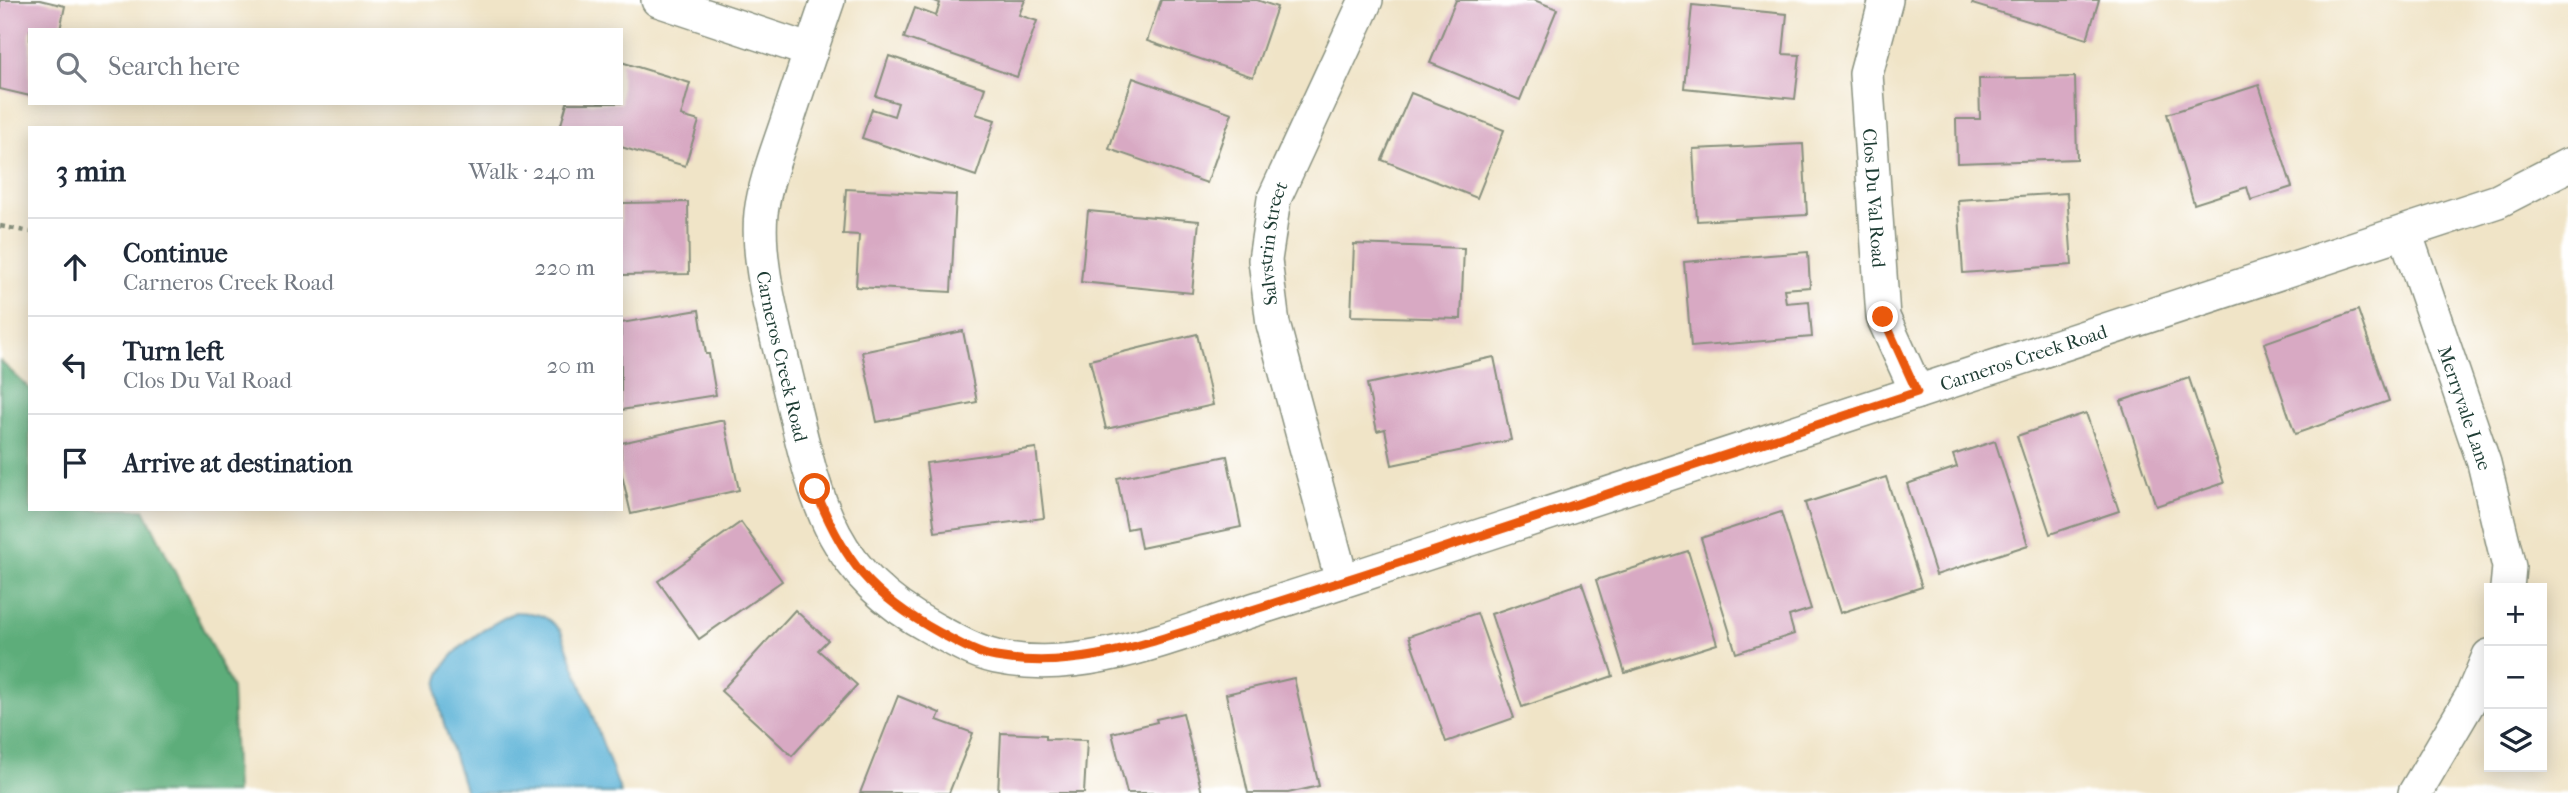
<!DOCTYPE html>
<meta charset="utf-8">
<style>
body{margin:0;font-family:"IM FELL French Canon",serif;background:#f2f2f3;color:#1f2937}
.controls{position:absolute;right:21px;bottom:21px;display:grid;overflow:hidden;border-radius:0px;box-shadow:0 4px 18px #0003}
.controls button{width:63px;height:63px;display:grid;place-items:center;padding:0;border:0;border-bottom:2px solid #e0e1e3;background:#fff;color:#1f2937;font:35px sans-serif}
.stop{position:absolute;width:21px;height:21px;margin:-16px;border:5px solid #ea580c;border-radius:50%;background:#fff}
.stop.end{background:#ea580c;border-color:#fff;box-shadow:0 2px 7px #0008}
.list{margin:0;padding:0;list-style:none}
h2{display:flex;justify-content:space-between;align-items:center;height:91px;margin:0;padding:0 28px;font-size:30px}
h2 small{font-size:23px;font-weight:400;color:#747a83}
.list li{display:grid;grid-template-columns:46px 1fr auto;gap:21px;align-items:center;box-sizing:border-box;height:98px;padding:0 28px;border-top:2px solid #e0e1e3}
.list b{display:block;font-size:26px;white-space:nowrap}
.list p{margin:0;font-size:23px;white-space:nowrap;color:#747a83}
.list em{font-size:23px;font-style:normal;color:#747a83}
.icon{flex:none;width:38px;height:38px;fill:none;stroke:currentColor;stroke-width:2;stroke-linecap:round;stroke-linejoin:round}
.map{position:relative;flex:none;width:2568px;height:793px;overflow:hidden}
.search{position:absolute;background:#fff;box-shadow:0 4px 18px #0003;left:28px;top:28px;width:595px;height:77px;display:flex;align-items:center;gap:18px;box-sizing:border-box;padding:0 24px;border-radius:0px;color:#747a83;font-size:26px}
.panel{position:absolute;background:#fff;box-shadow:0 4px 18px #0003;left:28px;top:126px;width:595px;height:385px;border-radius:0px}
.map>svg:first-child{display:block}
.forest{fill:#5dad7a;stroke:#3e7557;stroke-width:2}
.water{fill:#59b1d6;stroke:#3c7785;stroke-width:2}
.building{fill:#d8a9c3}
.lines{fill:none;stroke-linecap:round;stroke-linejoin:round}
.street-casing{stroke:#88907e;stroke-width:36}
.path{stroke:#88907e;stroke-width:4.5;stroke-dasharray:5 5;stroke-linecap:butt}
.street{stroke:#fff;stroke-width:33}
.route{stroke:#ea580c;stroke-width:9}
.labels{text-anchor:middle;stroke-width:6;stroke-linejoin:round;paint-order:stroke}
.street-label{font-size:19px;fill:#1f3d34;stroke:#fff}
</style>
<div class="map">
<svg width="2568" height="793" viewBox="0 0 2568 793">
<rect width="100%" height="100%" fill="#fff"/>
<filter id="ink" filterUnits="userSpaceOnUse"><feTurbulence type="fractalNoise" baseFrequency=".0143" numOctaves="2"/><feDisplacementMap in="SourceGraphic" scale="14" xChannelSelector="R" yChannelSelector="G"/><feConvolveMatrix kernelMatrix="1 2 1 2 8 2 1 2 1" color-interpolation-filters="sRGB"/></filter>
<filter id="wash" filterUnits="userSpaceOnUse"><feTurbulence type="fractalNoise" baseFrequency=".00686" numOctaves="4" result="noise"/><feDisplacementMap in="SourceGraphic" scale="28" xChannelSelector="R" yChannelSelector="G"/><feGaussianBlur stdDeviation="1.57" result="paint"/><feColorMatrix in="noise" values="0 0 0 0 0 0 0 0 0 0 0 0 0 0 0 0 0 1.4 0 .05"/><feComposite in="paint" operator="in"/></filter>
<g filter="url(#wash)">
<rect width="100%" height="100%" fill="#f0e4c7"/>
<polygon class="forest" points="0,361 30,389 30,509 144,509 232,688 236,793 0,793"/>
<path class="water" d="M515,612C538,613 545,614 561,631L621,793H466C459,768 437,712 437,688C438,654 488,626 515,612Z"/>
<g id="blocks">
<g class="building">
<polygon points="0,0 40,0 65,6 60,30 30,30 30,96 0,89"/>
<polygon points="932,0 1025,0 1019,15 1037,21 1017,77 904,38 915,8 936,16 940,3"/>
<polygon points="1161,0 1257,0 1277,7 1253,77 1147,41"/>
<polygon points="1456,0 1534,0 1557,9 1520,100 1430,63"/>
<polygon points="1974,0 2099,0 2087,39 1972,4"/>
<polygon points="1692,5 1787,14 1783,54 1800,55 1795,99 1684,88"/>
<polygon points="889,56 985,88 976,114 995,120 976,176 862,138 872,109 894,116 898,103 876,96"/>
<polygon points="621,62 690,83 681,116 699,121 685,166 621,147 621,128 560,128 567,103 621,103"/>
<polygon points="2075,77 2077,159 1957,163 1956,119 1980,119 1979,79"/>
<polygon points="1133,78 1232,113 1207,183 1109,149"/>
<polygon points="2259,85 2292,187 2251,200 2247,187 2194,204 2167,114"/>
<polygon points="1411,93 1504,130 1477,198 1382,160"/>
<polygon points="1803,144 1807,215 1697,221 1693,149"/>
<polygon points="846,189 956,195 951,292 856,287 859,235 843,234"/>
<polygon points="2067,193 2072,265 1963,273 1958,200"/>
<polygon points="688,202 689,274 621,275 621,203"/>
<polygon points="1088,211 1199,221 1192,293 1081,282"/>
<polygon points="1354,244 1464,248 1461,319 1351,316"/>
<polygon points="1808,252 1810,287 1784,289 1786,303 1809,301 1812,337 1691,347 1684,262"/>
<polygon points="699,310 706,354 709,354 716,395 621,410 621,323"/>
<polygon points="2358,310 2389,401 2295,434 2264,343"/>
<polygon points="963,331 977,402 877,422 862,352"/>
<polygon points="1197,334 1213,405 1106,429 1090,360"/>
<polygon points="1494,357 1511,440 1392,465 1385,429 1377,431 1367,384"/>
<polygon points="2189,378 2224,483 2156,506 2121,401"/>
<polygon points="2086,413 2119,511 2050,534 2017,436"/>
<polygon points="724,420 739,490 631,514 621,471 621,443"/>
<polygon points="1995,441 2028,545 1936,575 1907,484 1957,467 1953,455"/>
<polygon points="1036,448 1044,518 935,532 926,463"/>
<polygon points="1227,456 1241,527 1141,548 1137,527 1127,529 1117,478"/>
<polygon points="1886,477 1922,587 1840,613 1805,503"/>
<polygon points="1781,512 1811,609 1789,616 1794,634 1736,653 1701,538"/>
<polygon points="741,522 782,581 699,639 658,581"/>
<polygon points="1688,551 1717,644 1625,673 1596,580"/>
<polygon points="1582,583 1613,676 1522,707 1491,614"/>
<polygon points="795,610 828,640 818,650 857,685 792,756 721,691"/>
<polygon points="1477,613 1514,718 1446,742 1409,636"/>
<polygon points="1294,678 1319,786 1288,793 1248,793 1226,694"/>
<polygon points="898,696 940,713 937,720 973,733 949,793 860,793"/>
<polygon points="1183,713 1202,793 1127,793 1112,733 1157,722 1156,719"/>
<polygon points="1001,733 1046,735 1046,739 1087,740 1084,793 998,793"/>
</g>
</g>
</g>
<g filter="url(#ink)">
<use href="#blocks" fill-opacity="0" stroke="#88907e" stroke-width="2"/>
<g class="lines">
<defs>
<g id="street">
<polyline points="658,0 811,51"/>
<path id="s1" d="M828,0C814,41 800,82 787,122C777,152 765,182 761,213C756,261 775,328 786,375C814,486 821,568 932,628C952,639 974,652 996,657C1085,676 1176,634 1259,608C1341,582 1423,555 1504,528C1836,419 2167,310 2498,201L2568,165"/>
<path id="s2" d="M1886,0L1866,74L1883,317L1917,392"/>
<path id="s3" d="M2405,232L2484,463L2509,567L2507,588"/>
<path id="s4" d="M1342,581L1273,324L1265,260L1274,199L1366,0"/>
<polyline points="2415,793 2471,698 2489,656"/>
</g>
</defs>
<use href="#street" class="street-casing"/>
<polyline class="path" points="0,226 30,232"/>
<use href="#street" class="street"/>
</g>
</g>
<g class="lines" filter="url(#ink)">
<path class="route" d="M815,489C844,562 871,595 940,633C957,642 977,654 996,657C1079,671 1146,643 1223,619C1282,601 1340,582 1398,563C1571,506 1744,449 1917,392L1883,317"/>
</g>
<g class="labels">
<g class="street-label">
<text dy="7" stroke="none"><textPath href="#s2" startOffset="201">Clos Du Val Road</textPath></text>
<text dy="7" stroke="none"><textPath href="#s4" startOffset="348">Salvstrin Street</textPath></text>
<text dy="7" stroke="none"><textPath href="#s1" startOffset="369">Carneros Creek Road</textPath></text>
<text dy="7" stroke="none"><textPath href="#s1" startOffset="1838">Carneros Creek Road</textPath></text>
<text dy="7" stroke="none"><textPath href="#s3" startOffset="186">Merryvale Lane</textPath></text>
</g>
</g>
</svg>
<div class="controls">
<button>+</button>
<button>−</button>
<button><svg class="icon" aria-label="layers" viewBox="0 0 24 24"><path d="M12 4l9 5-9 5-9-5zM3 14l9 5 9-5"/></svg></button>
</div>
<div class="stop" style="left:815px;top:489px"></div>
<div class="stop end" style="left:1883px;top:317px"></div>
<div class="search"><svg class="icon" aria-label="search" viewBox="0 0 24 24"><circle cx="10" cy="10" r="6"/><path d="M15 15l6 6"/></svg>Search here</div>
<section class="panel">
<h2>3 min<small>Walk · 240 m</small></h2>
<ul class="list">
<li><svg class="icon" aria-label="ahead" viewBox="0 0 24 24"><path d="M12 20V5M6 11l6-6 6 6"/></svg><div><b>Continue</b><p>Carneros Creek Road</p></div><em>220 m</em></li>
<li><svg class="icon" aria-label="left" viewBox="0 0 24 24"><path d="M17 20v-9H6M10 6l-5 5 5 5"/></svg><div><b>Turn left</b><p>Clos Du Val Road</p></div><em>20 m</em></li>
<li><svg class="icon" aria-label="arrive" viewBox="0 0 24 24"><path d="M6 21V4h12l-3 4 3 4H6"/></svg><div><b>Arrive at destination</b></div></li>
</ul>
</section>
</div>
